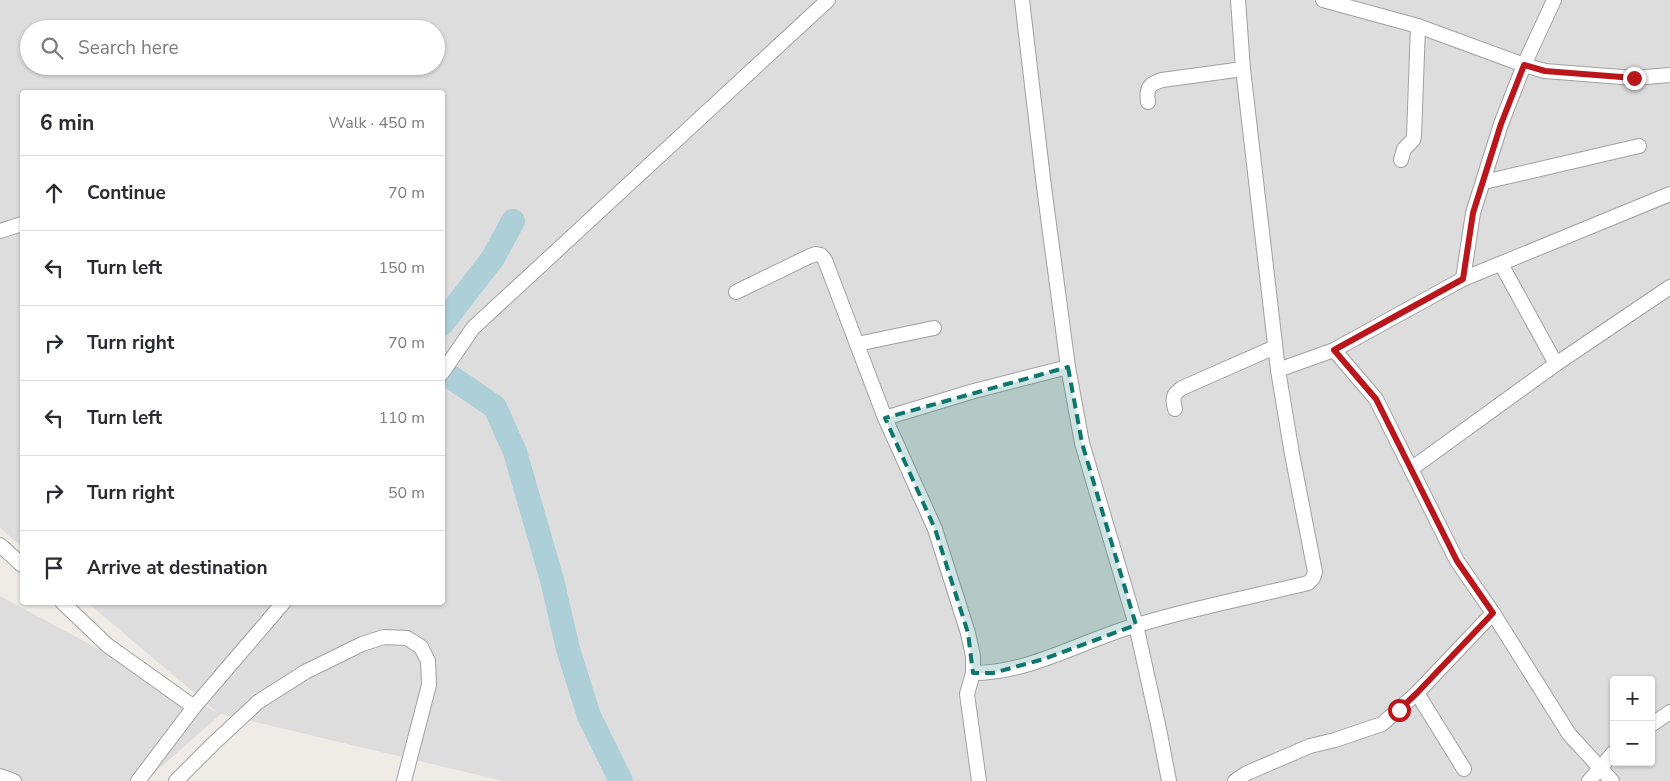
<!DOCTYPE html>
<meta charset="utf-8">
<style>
body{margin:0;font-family:"Nunito Sans",sans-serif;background:#f2f2f3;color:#2b2b33}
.controls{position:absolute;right:15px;bottom:15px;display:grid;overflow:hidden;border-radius:5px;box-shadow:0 1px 4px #0004}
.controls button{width:45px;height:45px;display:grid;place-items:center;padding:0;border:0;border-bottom:1px solid #e1e1e2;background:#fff;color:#2b2b33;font:25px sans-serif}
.stop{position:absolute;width:15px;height:15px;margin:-11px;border:4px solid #b9171b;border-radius:50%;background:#fff}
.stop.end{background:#b9171b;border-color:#fff;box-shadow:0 1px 5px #0008}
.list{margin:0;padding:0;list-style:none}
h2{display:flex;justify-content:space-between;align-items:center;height:65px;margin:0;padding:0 20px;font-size:21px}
h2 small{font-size:16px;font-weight:400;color:#7c7c81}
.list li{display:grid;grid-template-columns:32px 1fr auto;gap:15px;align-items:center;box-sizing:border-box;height:75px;padding:0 20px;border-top:1px solid #e1e1e2}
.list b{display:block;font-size:19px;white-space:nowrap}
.list em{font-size:16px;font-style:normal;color:#7c7c81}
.icon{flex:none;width:28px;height:28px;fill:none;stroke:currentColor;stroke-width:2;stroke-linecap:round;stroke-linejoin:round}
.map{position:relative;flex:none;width:1670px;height:781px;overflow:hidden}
.search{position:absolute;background:#fff;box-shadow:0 1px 4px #0004;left:20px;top:20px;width:425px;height:55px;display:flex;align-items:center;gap:12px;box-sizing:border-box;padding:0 18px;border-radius:28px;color:#7c7c81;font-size:19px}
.panel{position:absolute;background:#fff;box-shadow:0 1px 4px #0004;left:20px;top:90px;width:425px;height:515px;border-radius:5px}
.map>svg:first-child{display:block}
.residential{fill:#dedddd;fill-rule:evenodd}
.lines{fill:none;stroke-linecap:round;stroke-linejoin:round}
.river{stroke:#adcfd8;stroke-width:24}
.minor-casing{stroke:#a1a1a1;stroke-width:16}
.minor{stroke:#fff;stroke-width:14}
.route{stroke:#b9171b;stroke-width:6}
.marked{fill:#0f766e;fill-opacity:0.2;stroke:#0f766e;stroke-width:4;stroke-dasharray:10 6;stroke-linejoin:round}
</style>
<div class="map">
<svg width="1670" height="781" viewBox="0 0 1670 781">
<rect width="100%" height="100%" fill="#efece7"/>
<path class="residential" d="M0,0H1670V781H503L221,714L145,781H0V596L218,713L88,603L442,602V92H22V547L0,528ZM29,29H436V66H29ZM1614,680H1651V762H1614Z"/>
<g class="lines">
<g class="river">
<polyline points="442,324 493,258 513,221"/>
<polyline points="442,371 495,407 515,452 552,580 568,649 589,716 621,781"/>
</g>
<defs>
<g id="minor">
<polyline points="1022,0 1044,187 1068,367 1082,443 1136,625 1159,729 1169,781"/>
<polyline points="1323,0 1418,26 1524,65 1545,71 1634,78 1670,75"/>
<path d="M1148,102C1146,88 1149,84 1162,80L1243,69"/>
<polyline points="1401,160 1404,149 1413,140 1414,136 1418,26"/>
<polyline points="1484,182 1639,146"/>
<polyline points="0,231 22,224"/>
<polyline points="1501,264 1556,364"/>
<polyline points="1463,279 1473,213 1501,124 1524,65 1554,0"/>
<polyline points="736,292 810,256 816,254 821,255 825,260 885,418 974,391 1068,367"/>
<polyline points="857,344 934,328"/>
<polyline points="1334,350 1376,399 1457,561 1493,613 1569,734 1612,781"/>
<polyline points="1278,370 1334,350 1463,279 1670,194"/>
<polyline points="442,373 473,328 828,0"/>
<path d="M1175,409C1172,398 1173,394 1182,388L1275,347"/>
<polyline points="885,418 935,529 968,633 973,656 973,673 967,694 979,781"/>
<polyline points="1411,469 1556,364 1670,287"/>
<polyline points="0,545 22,565"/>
<polyline points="62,602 107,645 194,707"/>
<path d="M973,673C1031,673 1083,640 1137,625C1193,608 1251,597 1308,583L1313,578L1315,572L1292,454L1278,370L1243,69L1238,0"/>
<polyline points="1417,693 1464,769"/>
<polyline points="1651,725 1670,712"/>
<polyline points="0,776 14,781"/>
<polyline points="138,781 194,707 284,602"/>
<polyline points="176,781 214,743 258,702 305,672 362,644 384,637 407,638 421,647 428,661 429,685 404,781"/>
<polyline points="1235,781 1247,773 1310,746 1335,740 1382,724 1417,693 1493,613"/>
<polyline points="1589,781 1614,752"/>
</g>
</defs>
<use href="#minor" class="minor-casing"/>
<use href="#minor" class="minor"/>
</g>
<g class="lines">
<polyline class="route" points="1399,710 1417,693 1493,613 1457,561 1376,399 1334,350 1463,279 1473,213 1501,124 1524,65 1545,71 1634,78"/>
</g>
<path class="marked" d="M1068,367L1082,443L1136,625L1044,659L993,673H973L968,633L935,529L885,418Z"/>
</svg>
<div class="controls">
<button>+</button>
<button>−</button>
</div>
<div class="stop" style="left:1399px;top:710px"></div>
<div class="stop end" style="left:1634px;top:78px"></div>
<div class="search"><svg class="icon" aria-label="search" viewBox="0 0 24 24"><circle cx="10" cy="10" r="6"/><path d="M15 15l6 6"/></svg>Search here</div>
<section class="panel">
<h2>6 min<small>Walk · 450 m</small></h2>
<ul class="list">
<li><svg class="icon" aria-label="ahead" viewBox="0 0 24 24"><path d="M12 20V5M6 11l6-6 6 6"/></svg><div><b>Continue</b></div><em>70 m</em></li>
<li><svg class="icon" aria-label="left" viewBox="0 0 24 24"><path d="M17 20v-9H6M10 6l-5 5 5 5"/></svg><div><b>Turn left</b></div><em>150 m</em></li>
<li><svg class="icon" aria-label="right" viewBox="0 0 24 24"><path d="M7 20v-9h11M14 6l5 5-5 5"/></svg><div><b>Turn right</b></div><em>70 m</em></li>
<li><svg class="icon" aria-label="left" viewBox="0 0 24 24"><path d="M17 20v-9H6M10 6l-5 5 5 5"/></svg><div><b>Turn left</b></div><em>110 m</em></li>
<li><svg class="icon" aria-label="right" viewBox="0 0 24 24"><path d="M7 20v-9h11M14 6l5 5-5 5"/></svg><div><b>Turn right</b></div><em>50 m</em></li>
<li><svg class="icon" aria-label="arrive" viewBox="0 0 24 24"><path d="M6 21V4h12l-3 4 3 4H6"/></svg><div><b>Arrive at destination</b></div></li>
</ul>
</section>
</div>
